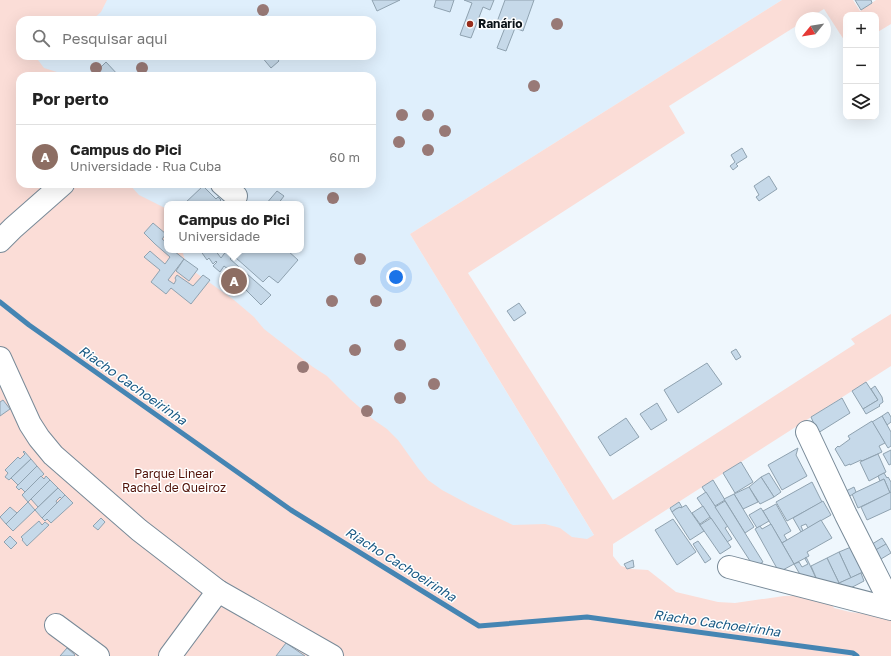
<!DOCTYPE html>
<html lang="pt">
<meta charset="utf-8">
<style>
body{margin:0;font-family:"Golos Text",sans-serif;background:#f2f2f2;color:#222}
.controls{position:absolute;right:12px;top:12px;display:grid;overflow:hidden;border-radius:8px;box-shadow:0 4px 16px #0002}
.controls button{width:36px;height:36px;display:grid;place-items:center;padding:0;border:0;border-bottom:1px solid #e0e0e0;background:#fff;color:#222;font:20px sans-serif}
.compass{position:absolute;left:795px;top:12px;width:36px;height:36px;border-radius:50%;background:#fff;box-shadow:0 4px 16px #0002;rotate:240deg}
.you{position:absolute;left:396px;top:277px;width:14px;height:14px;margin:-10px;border:3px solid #fff;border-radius:50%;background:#1a73e8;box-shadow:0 0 0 6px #1a73e833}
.badge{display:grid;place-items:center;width:26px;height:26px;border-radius:50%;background:#0b8043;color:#fff;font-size:13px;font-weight:700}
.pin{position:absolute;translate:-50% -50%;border:2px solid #fff;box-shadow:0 1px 4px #0006}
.popup{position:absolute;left:164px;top:201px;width:140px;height:52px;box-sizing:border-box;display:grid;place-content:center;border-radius:8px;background:#fff;filter:drop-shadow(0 1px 3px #0005);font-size:13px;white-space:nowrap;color:#767676}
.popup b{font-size:15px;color:#222}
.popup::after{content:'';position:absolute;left:50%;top:100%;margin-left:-8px;border:8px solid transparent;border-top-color:#fff}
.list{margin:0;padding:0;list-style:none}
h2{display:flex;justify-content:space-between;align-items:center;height:52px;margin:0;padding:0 16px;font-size:17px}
h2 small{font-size:13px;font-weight:400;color:#767676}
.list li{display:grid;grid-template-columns:26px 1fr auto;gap:12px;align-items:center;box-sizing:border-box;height:64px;padding:0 16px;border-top:1px solid #e0e0e0}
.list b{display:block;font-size:15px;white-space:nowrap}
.list p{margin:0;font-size:13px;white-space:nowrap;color:#767676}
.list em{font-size:13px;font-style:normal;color:#767676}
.icon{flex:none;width:22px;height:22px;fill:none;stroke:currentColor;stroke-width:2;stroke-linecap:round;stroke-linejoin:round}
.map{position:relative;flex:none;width:891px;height:656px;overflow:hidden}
.search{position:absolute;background:#fff;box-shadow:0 4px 16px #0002;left:16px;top:16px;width:360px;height:44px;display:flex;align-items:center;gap:10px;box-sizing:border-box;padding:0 14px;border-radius:12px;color:#767676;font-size:15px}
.panel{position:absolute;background:#fff;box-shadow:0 4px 16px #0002;left:16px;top:72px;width:360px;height:116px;border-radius:12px}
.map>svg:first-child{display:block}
.built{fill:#dfeffc;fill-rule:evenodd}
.green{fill:#fbddd7}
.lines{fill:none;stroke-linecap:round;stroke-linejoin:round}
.stream{stroke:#4585b3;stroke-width:5}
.building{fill:#c6d9e9;stroke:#8fa2b0}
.minor-casing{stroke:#788a98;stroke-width:24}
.minor{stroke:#fff;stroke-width:22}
.tree{fill:#987976}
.poi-dot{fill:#972d1c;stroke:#fff;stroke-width:1.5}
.labels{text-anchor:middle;stroke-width:3;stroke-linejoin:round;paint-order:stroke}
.poi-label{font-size:12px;font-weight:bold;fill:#0c1318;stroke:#fff;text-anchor:start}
.park-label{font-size:12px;fill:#501208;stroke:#fff}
.water-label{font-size:13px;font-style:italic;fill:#195984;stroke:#fff}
</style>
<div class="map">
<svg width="891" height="656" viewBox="0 0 891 656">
<rect width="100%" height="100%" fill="#eff7fd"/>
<path class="built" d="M0,0H782L410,234L603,550L546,552L0,266ZM20,20H372V56H20ZM20,76H372V184H20ZM167,204H301V250H167Z"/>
<polygon class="green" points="0,0 107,0 101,12 92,20 20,20 20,56 45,56 38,60 44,68 70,76 20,76 20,184 129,184 139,195 167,209 167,250 182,250 185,260 192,270 234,300 254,317 264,329 313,367 327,376 350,399 374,420 387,429 398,440 418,468 428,480 442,490 470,505 513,525 545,524 560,528 572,537 587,539 594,535 410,234 782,0 853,0 860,11 876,0 891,0 891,24 876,33 876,15 846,15 846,43 824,9 809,18 801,18 801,23 669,106 685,133 468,273 613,500 855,344 851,339 891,314 891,366 613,544 613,556 621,566 632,569 648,570 676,592 718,602 735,603 784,596 826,595 834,608 850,612 891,617 891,656 0,656"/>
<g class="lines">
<polyline class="stream" points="0,302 29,325 291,510 479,626 587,617 853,653 857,656"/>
</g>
<g class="building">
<polygon points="372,0 400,0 377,11"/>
<polygon points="436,0 454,0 450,12 434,7"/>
<polygon points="464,0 494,0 490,10 483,7 471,38 460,35 472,3"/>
<polygon points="505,0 534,0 523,31 515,28 506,51 497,48 506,25 497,22"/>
<polygon points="855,0 871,0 872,3 861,10"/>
<polygon points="261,56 275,56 279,61 271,68"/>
<polygon points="106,62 119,76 92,76"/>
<polygon points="742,148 747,157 736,164 738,166 733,170 730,166 735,162 731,155"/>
<polygon points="769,176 777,189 759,201 756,197 759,195 754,186"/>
<polygon points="203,186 216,199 218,197 221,200 219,202 221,204 184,204"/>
<polygon points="277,191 284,196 278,204 266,204"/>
<polygon points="153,223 166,234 162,239 167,243 167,250 175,250 174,251 184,259 168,280 174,284 176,280 175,278 177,275 193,286 203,275 210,280 191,304 171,288 166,294 151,282 160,270 144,257 150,251 165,264 170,257 155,244 144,233"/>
<polygon points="200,250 215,250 221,258 227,250 238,250 230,259 271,295 261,305 240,284 242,282 235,275 224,266 220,272 213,266 217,262 216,261 213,264 209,258 207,260"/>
<polygon points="243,250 287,250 298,260 278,283 269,276 263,282 236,258"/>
<polygon points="184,259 198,269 189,281 176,271"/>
<polygon points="519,303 526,313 514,321 507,311"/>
<polygon points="736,349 741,357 736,360 731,352"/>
<polygon points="707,363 722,384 678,413 664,390"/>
<polygon points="866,382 878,400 863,409 852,391"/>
<polygon points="875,386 882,397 883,402 879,405 880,406 866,414 863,409 878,400 871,389"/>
<polygon points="842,398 850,413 818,433 811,417"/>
<polygon points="3,400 10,409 0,416 0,402"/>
<polygon points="657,403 667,420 651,430 640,414"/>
<polygon points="888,412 891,417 891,422 887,425 882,416"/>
<polygon points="882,416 891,432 891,446 888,448 872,422"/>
<polygon points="626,418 639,437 610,456 598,437"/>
<polygon points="872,421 885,443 879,446 882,452 862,461 861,460 850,465 850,464 845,466 835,449 838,446 839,447 850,439 848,436"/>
<polygon points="798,448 796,455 807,476 782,490 768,465"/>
<polygon points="891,450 891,464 889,465 883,454"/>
<polygon points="24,451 31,459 9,480 5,477 8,473 5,470 18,457 20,459 25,454 23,452"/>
<polygon points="878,454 886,472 869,481 860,462"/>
<polygon points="31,459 37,466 18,485 11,478"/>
<polygon points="741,462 753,482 735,493 723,473"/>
<polygon points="37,466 44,474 25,492 21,488 19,490 16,487"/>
<polygon points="769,473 781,492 774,497 761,477"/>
<polygon points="884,473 887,478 888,477 891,482 891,492 890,493 884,479 880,481 878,476"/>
<polygon points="41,476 44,479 46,476 50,480 28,502 22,495"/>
<polygon points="761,477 774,497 760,504 749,487"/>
<polygon points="884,479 890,493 858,508 852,494"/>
<polygon points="50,480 58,488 38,507 31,499"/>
<polygon points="713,480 725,500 715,506 702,487"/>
<polygon points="812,482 822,502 787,521 776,502"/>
<polygon points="749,487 758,502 743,509 734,494"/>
<polygon points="854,487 856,492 847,498 844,492"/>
<polygon points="58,488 65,495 62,499 60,497 56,501 57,503 42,518 35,510"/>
<polygon points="706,492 728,526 725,528 732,539 727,542 697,498"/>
<polygon points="891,492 891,509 867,520 861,507"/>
<polygon points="734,494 754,527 745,533 724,499"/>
<polygon points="65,495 73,503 51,523 47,519 45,521 42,518"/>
<polygon points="725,501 763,562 754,567 715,507"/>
<polygon points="823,501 831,515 808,528 806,524 801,526 803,531 801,532 793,518"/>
<polygon points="28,502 35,510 13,531 6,524"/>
<polygon points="679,502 682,507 676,509 672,512 670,508"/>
<polygon points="776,504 791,531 784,535 787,540 782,543 763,511"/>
<polygon points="686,505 704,531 690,540 672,512 676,509 680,507 681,508"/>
<polygon points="703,506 710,517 700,524 692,513"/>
<polygon points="10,507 17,513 6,524 0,517"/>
<polygon points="761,508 769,521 757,528 749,515"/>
<polygon points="101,518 105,522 98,530 93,526"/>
<polygon points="711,518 731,547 720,554 700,525"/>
<polygon points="673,519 696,552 677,565 655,530"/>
<polygon points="821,520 832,538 807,552 809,556 794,564 782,543"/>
<polygon points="39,521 42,525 45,522 49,525 27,546 22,540 23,539 21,537"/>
<polygon points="771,524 794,564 779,572 755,529 760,526 762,529"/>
<polygon points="10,536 17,543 11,549 4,542"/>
<polygon points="882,538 886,544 873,552 869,546"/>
<polygon points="698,541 711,559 705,563 693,544"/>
<polygon points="886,544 891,553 876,562 872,552"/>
<polygon points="851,547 863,572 851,578 839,552"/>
<polygon points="839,552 851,578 839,583 827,558"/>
<polygon points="806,557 809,563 821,589 806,585 794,564 799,562 802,567 808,564 805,559"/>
<polygon points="827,558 839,583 826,589 821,589 811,566"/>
<polygon points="633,560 634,567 627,569 624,564"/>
<polygon points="861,573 864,581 841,593 826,589"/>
<polygon points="286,643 305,656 276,656"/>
<polygon points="67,648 75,655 74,656 60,656"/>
</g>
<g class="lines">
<defs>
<g id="minor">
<polyline points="222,184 236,196"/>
<polyline points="0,241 13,228 63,184"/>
<polyline points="0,358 30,424 39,438 53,455 139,530 218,591 332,656"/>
<polyline points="807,432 846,515 891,604"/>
<polyline points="729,567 891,609"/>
<polyline points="56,625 98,656"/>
<polyline points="170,656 218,591"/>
</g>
</defs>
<use href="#minor" class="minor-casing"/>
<use href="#minor" class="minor"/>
</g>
<g class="tree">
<circle cx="263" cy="10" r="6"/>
<circle cx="557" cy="24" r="6"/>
<circle cx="96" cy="68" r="6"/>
<circle cx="142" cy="68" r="6"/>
<circle cx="534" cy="86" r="6"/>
<circle cx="402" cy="115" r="6"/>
<circle cx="428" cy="115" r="6"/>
<circle cx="445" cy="131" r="6"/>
<circle cx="399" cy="142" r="6"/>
<circle cx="428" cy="150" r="6"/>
<circle cx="333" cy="198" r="6"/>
<circle cx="360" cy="259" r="6"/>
<circle cx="332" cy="301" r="6"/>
<circle cx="376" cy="301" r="6"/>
<circle cx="400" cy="345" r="6"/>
<circle cx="355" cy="350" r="6"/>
<circle cx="303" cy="367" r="6"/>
<circle cx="434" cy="384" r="6"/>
<circle cx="400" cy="398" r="6"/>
<circle cx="367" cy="411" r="6"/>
</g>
<circle class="poi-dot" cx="470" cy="24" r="4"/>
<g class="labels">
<g class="poi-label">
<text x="478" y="28">Ranário</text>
</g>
<g class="park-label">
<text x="174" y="478">Parque Linear<tspan x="174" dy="14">Rachel de Queiroz</tspan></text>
</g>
<g class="water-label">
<text transform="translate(133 385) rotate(35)" y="5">Riacho Cachoeirinha</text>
<text transform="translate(401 564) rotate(32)" y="5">Riacho Cachoeirinha</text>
<text transform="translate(717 623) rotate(8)" y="5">Riacho Cachoeirinha</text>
</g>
</g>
</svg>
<div class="controls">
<button>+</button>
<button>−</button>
<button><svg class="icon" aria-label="layers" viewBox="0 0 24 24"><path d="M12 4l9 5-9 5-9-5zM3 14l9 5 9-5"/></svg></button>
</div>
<svg class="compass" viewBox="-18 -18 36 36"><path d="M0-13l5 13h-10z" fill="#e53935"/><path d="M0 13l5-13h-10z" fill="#767676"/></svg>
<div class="you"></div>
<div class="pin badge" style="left:234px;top:281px;background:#8d6e63">A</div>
<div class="popup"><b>Campus do Pici</b>Universidade</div>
<div class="search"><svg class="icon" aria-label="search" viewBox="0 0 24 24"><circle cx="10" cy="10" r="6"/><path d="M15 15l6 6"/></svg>Pesquisar aqui</div>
<section class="panel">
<h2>Por perto<small></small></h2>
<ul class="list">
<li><span class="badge" style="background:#8d6e63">A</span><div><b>Campus do Pici</b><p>Universidade · Rua Cuba</p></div><em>60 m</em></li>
</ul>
</section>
</div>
